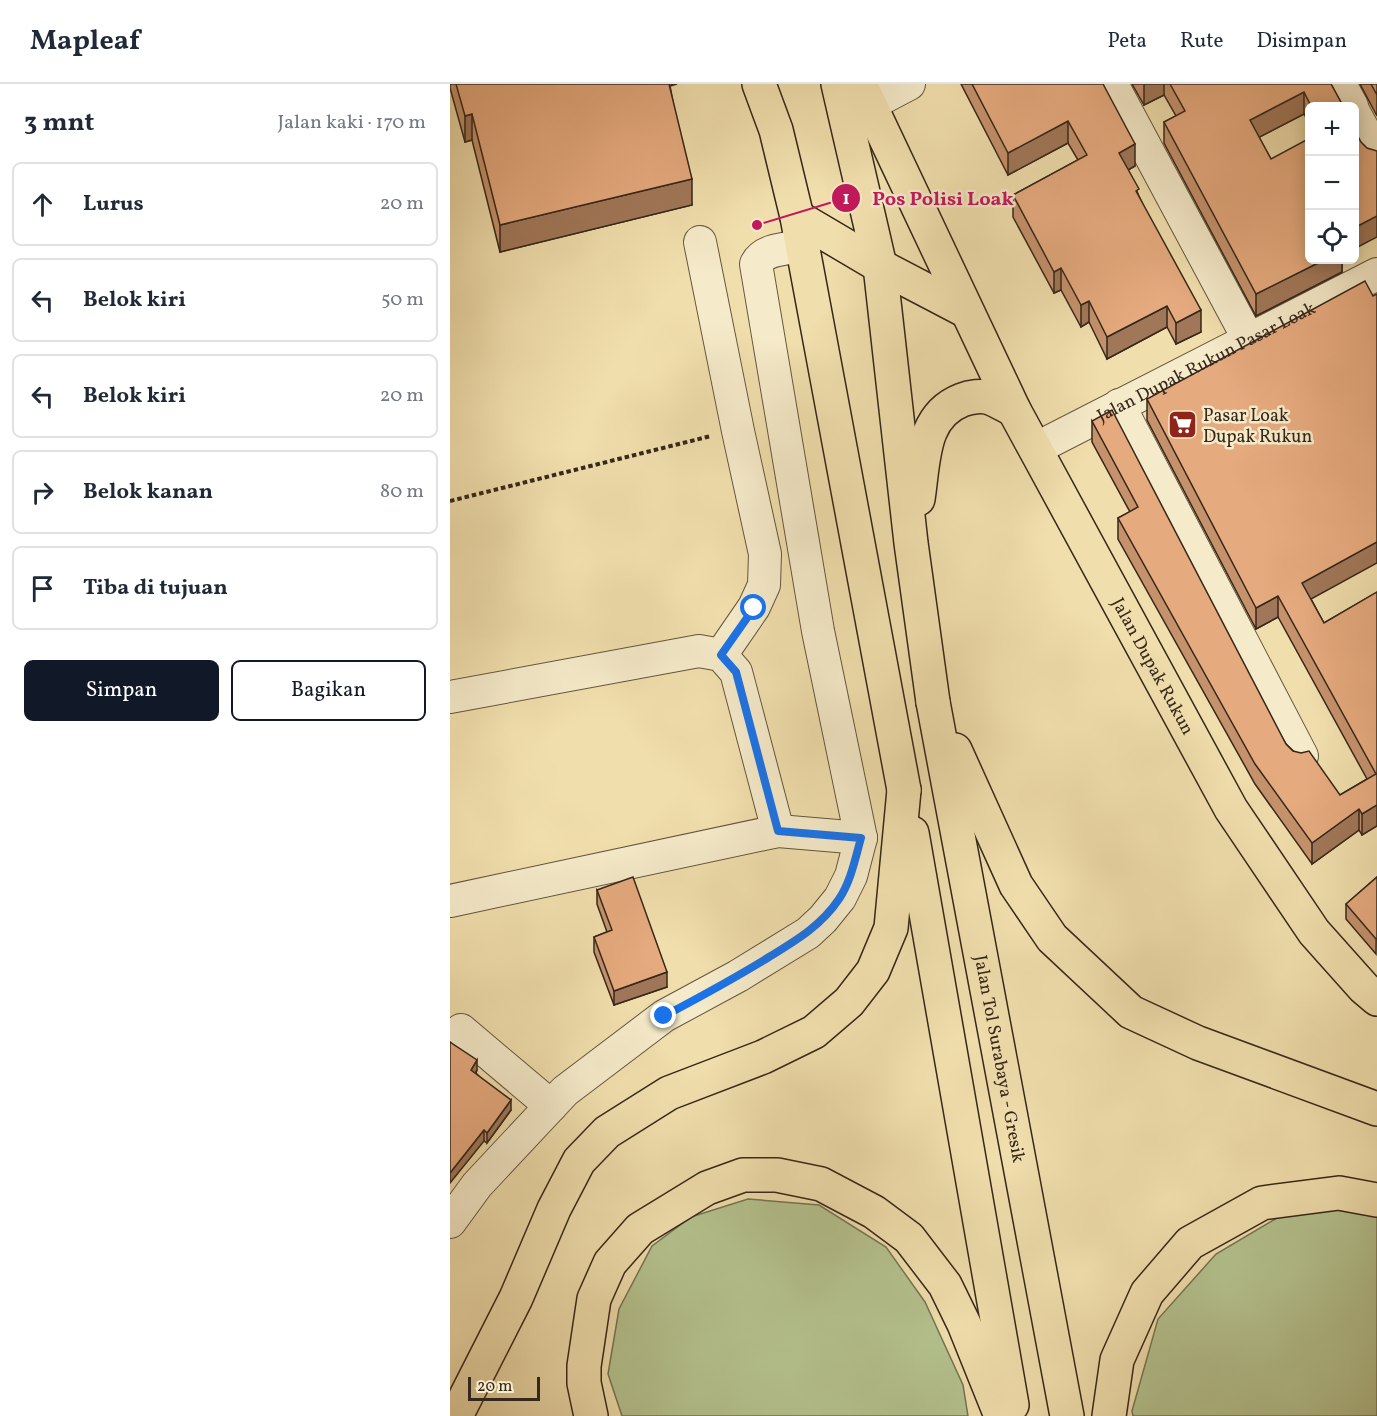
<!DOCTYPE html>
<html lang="id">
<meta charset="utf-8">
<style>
body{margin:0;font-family:Vollkorn,serif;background:#f6f6f7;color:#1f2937}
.controls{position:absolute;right:18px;top:18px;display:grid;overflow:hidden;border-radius:9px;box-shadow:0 3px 15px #0003}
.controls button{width:54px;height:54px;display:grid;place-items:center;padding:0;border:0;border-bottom:2px solid #e0e1e3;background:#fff;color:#1f2937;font:30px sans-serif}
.scale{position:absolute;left:18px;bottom:15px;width:72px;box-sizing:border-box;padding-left:6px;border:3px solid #36271b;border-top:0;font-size:16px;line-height:21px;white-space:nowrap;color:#36271b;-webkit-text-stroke:4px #f5eac9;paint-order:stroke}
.stop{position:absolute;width:18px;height:18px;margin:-14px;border:4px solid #1a73e8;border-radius:50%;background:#fff}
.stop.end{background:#1a73e8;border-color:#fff;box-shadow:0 2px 6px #0008}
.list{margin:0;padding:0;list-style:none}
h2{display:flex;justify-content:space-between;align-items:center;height:78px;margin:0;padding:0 24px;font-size:26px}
h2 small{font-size:20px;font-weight:400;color:#747a83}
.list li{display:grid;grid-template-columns:39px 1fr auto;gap:18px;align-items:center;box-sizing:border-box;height:84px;margin:0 12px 12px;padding:0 12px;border:2px solid #e0e1e3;border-radius:9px}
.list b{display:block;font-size:22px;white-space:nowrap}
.list em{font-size:20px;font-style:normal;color:#747a83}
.actions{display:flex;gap:12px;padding:18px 24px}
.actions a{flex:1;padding:14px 0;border:2px solid #111827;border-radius:9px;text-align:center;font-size:21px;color:#111827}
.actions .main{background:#111827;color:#fff}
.icon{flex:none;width:33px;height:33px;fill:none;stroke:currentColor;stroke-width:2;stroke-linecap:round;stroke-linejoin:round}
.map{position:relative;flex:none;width:927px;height:1332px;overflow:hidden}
header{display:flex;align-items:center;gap:36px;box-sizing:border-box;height:84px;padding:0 30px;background:#fff;border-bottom:2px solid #e0e1e3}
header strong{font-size:28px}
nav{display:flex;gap:33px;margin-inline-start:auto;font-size:21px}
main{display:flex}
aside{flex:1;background:#fff}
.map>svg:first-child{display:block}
.green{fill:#b4c28e;stroke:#757454;stroke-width:1.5}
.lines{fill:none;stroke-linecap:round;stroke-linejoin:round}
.minor-casing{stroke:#64553f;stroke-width:34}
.major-casing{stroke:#36271b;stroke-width:36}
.highway-casing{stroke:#36271b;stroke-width:36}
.path{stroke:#36271b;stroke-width:4;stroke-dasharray:4.5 3;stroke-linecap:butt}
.minor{stroke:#f5eac9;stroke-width:32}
.major{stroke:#f0deac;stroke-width:33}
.highway{stroke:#f0deac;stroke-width:33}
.wall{fill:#c5926c;stroke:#36271b;stroke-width:1.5}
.shaded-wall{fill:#a07758;stroke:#36271b;stroke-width:1.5}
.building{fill:#e5aa7e;stroke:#36271b;stroke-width:1.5}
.route{stroke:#1a73e8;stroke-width:8}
.labels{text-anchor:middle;stroke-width:5;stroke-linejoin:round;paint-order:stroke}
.street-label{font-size:18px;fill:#36271b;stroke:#f5eac9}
.poi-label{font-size:18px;fill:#36271b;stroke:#f5eac9;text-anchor:start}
.leader{fill:none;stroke:#c2185b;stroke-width:2}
.callout-dot{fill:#c2185b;stroke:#f5eac9;stroke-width:2}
.mark-label{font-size:18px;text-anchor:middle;font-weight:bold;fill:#fff}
.callout-label{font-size:20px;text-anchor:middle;font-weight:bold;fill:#c2185b;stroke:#f5eac9;stroke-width:5;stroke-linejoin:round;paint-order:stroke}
</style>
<header>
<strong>Mapleaf</strong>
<nav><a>Peta</a><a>Rute</a><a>Disimpan</a></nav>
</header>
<main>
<aside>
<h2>3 mnt<small>Jalan kaki · 170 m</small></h2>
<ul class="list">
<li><svg class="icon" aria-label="ahead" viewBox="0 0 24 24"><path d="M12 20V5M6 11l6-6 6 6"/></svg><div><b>Lurus</b></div><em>20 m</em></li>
<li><svg class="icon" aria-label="left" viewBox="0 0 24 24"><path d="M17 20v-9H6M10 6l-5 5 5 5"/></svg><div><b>Belok kiri</b></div><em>50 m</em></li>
<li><svg class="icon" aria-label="left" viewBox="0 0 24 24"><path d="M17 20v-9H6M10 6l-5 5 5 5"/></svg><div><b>Belok kiri</b></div><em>20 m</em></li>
<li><svg class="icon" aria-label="right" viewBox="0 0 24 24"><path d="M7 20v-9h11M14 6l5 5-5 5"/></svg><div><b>Belok kanan</b></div><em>80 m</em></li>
<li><svg class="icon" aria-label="arrive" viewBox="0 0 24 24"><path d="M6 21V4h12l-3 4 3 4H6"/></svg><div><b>Tiba di tujuan</b></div></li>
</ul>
<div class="actions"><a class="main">Simpan</a><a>Bagikan</a></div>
</aside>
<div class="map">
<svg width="927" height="1332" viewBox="0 0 927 1332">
<rect width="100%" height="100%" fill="#f0deac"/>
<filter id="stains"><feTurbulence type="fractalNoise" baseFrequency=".00333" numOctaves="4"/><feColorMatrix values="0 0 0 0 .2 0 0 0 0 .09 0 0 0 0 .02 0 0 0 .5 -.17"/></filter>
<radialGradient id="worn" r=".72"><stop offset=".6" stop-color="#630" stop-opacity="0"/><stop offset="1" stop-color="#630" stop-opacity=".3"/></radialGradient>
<g class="green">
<polygon points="298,1115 369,1121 436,1163 475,1218 513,1301 518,1332 172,1332 158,1290 169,1225 202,1162 241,1133"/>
<polygon points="891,1121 927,1126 927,1332 683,1332 682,1327 708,1235 766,1170 827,1134"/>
</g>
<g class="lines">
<defs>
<g id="minor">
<polyline points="662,0 799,256"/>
<polyline points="890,0 902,22"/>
<polyline points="419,21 459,0"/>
<polyline points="904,28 927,71"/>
<polyline points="250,158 288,347 315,470 314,501 304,523 271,571"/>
<polyline points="669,321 852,672"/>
<path id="s1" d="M585,365L927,190"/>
<polyline points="0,613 249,567 271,571 286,588 328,747"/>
<polyline points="0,817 328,747 411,754"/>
<polyline points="11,946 101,1022"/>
<path d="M0,1138L27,1101L115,1007L214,932L288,892L358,849L373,835L390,814L401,792L411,754L368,547L306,180C314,164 337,165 353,162"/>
</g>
<g id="major">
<polyline points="309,0 326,46 347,133 454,706"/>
<polyline points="388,0 430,182 461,459 483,618"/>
<path id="s2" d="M410,0L564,326L781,725L864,848L914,904L927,915"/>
<polyline points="347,133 430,182 516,227"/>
<path d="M468,415C474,377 471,332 512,316C520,313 532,311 540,314C548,317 556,322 564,326"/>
</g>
<g id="highway">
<path id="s3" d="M483,618L617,1332"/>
<polyline points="505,666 566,801 602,854 681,928 748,959 927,1025"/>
<polyline points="462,749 562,1321"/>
<polyline points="6,1332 66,1214 104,1125 129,1077 157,1048 219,1009 313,973 364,948 399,918 423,887 441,844 454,706"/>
<polyline points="141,1332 134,1299 134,1282 144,1215 160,1179 190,1145 257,1104 293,1091 327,1091 371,1100 424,1128 459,1154 495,1201 514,1240 551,1332"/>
<polyline points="659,1332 667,1276 697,1209 740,1159 812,1119 889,1109 927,1116"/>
</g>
</defs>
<use href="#minor" class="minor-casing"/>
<use href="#major" class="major-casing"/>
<use href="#highway" class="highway-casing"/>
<polyline class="path" points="0,417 261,352"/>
<use href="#minor" class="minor"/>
<use href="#major" class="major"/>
<use href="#highway" class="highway"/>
</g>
<g class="wall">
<polygon points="0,0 227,0 220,2 242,121 50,168 22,56 15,58 0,4"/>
<polygon points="511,0 653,0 685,82 678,86 689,112 751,248 726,260 717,243 657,275 639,238 631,243 611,206 604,209 563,133 563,111 628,76 618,59 558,91"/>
<polygon points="682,0 881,0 893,22 860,22 860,41 854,30 809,53 821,75 892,176 892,188 806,232 714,59 714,38 726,32 714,11 694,21"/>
<polygon points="910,0 927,0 927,32"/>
<polygon points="697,315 861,515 874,539 927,508 927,742 912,751 909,746 862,780 805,700 668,455 668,434 680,428 642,358 642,337 836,660 890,711 917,695 828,533 806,545 697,336"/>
<polygon points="927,793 926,870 896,835 896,820"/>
<polygon points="147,806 217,903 164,921 144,868 144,853 157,848 147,820"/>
<polygon points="0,958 27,986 26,989 61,1026 37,1059 34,1057"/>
</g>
<g class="shaded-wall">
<polygon points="694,0 714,0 714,11 694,21"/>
<polygon points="854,8 854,30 800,58 800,36"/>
<polygon points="22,30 22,56 15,58 15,32"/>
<polygon points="618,37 618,59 558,91 558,69"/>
<polygon points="685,60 685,82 669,91 669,69"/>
<polygon points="242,95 242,121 50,168 50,141"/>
<polygon points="927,132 927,153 904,165 904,144"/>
<polygon points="874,176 892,176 892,188 806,232 806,210"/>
<polygon points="611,184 611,206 604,209 604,188"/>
<polygon points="639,217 639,238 631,243 631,221"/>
<polygon points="717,222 717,243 657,275 657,253"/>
<polygon points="751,226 751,248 726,260 726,239"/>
<polygon points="927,458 927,479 852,520 852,499"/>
<polygon points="828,512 828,533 806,545 806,524"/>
<polygon points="927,721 927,742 912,751 912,730"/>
<polygon points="909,725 909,746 862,780 862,759"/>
<polygon points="217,888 217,903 164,921 164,907"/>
<polygon points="27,976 27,986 21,996 21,986"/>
<polygon points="61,1016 61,1026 37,1059 37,1049"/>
<polygon points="34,1046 34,1057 0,1099 0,1089"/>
</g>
<g class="building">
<polygon points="6,0 219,0 242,95 50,141 22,30 15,32"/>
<polygon points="522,0 653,0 685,60 669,69 689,105 686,107 751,226 726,239 717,222 657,253 639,217 631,221 611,184 604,188 563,111 637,71 618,37 558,69"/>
<polygon points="720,0 881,0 893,22 861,22 854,8 800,36 821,75 860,54 860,176 874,176 806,210 714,38 735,27"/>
<polygon points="921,0 927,0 927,11"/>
<polygon points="904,45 911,58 917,64 927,67 927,132 904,144"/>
<polygon points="915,197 923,212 927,210 927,458 852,499 874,539 927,508 927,721 912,730 909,725 862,759 805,680 668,434 688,423 642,337 662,326 836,660 843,667 851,669 859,667 890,711 926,690 828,512 806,524 697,315"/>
<polygon points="183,793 217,888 164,907 144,853 162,846 147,806"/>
<polygon points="927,793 927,855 926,855 896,820"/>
<polygon points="0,958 27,976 21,986 61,1016 37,1049 34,1046 0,1089"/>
</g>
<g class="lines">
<path class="route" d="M214,932C250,913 285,894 319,873C345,857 371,842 389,815C401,797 405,775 411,754L328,747L286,588L271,571L304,524"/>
</g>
<defs>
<symbol id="supermarket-square" viewBox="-11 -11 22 22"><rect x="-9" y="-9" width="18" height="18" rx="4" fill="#8f2418" stroke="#f5eac9"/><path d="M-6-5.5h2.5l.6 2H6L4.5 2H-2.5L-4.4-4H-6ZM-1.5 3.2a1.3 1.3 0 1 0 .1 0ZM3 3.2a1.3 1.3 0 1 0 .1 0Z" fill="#fff"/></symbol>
</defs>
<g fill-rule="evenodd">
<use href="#supermarket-square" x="716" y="324" width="33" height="33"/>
</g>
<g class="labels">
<g class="street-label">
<text dy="6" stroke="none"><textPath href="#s1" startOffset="192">Jalan Dupak Rukun Pasar Loak</textPath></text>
<text dy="6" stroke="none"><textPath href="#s2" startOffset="652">Jalan Dupak Rukun</textPath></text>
<text dy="6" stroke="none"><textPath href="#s3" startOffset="363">Jalan Tol Surabaya - Gresik</textPath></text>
</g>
<g class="poi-label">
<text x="753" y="337">Pasar Loak<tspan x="753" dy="21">Dupak Rukun</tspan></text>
</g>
</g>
<path class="leader" d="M307 141L396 114"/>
<g class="callout-dot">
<circle cx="307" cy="141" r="6"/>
<circle cx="396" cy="114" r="15"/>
</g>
<g class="mark-label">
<text x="396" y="120">1</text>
</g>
<g class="callout-label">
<text x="493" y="121">Pos Polisi Loak</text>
</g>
<rect width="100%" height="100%" filter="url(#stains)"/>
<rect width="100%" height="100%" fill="url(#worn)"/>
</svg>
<div class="controls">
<button>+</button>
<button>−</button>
<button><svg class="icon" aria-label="locate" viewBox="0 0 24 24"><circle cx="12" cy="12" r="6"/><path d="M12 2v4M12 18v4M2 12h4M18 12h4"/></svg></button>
</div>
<div class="scale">20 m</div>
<div class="stop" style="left:304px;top:524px"></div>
<div class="stop end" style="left:214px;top:932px"></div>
</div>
</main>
